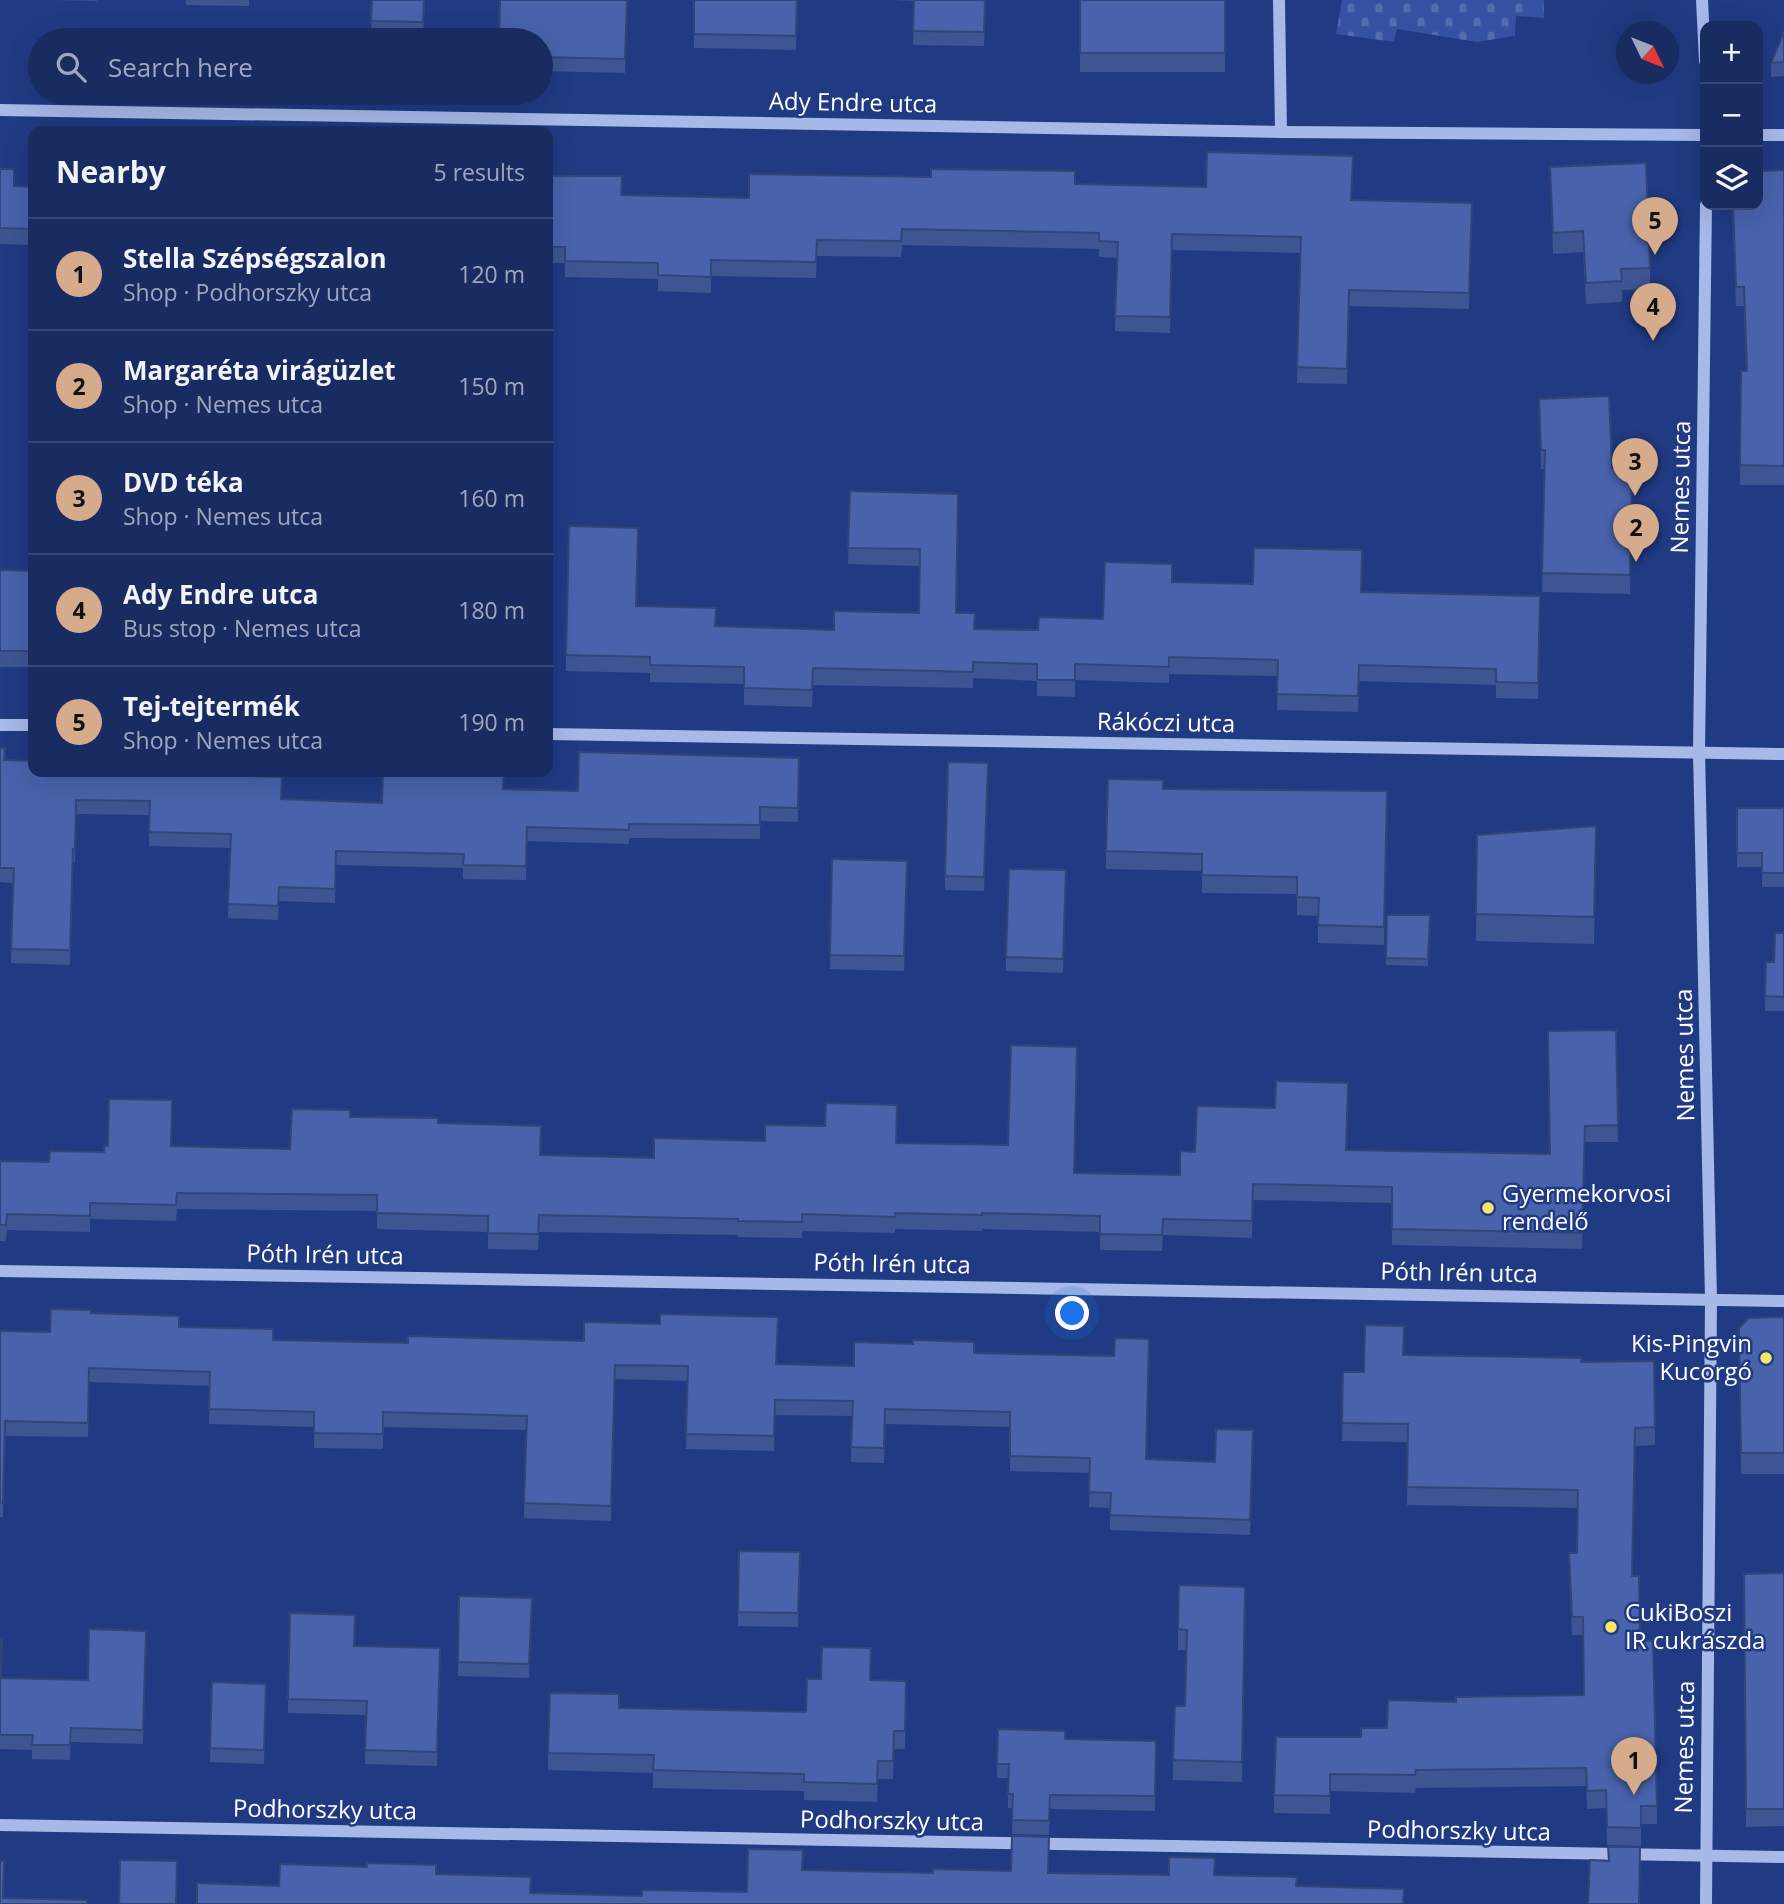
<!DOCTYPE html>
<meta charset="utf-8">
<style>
body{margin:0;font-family:"Open Sans",sans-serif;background:#25386b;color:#f1f3f6}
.controls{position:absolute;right:21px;top:21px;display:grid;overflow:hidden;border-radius:14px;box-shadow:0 7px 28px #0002}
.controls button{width:63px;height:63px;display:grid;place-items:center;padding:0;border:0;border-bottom:2px solid #364877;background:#182c62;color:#f1f3f6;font:35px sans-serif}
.compass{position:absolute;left:1616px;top:21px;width:63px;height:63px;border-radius:50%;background:#182c62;box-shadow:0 7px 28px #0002;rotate:133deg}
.you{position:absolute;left:1073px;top:1314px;width:24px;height:24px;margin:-18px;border:5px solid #fff;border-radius:50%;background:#1a73e8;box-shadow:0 0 0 10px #1a73e833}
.badge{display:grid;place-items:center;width:46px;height:46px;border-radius:50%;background:#d6ab8b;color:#111;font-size:23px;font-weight:700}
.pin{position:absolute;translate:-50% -58px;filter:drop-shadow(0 2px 4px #0008)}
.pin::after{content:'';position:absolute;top:37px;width:24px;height:21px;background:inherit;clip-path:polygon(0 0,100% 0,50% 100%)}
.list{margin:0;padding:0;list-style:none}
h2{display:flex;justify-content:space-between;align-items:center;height:91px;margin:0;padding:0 28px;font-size:30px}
h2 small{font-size:23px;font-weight:400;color:#9fa7be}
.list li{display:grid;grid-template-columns:46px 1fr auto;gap:21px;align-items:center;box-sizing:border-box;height:112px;padding:0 28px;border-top:2px solid #364877}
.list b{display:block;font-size:26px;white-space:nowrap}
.list p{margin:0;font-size:23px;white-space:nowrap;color:#9fa7be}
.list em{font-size:23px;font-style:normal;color:#9fa7be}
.icon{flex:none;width:38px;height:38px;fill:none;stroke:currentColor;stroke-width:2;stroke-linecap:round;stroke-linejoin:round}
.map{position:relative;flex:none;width:1784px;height:1904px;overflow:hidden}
.search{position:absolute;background:#182c62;box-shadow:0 7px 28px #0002;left:28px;top:28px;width:525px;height:77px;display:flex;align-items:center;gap:18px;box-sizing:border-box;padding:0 24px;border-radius:38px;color:#9fa7be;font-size:26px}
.panel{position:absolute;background:#182c62;box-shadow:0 7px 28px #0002;left:28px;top:126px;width:525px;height:651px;border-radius:14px}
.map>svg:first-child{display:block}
.cemetery{fill:url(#cemetery-stones)}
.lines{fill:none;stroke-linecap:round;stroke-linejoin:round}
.minor{stroke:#a7b9e9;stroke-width:12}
.wall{fill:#3e5594}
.building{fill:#4863ac;stroke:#324578;stroke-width:2}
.poi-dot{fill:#f6e768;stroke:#203a83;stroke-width:2.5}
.labels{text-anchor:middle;stroke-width:5;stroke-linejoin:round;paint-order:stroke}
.street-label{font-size:24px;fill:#fff;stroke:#203a83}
.poi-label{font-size:24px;fill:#fff;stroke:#203a83;text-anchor:start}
</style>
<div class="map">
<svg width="1784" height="1904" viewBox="0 0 1784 1904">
<defs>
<pattern id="cemetery-stones" width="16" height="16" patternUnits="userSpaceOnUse" patternTransform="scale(1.75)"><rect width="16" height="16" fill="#3452a1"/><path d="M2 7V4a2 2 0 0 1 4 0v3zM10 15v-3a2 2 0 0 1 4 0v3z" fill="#526caf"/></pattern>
</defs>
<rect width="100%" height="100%" fill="#203a83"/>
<polygon class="cemetery" points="1342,0 1544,0 1544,18 1516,16 1515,36 1477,42 1397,29 1394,42 1336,34"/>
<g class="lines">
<g class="minor">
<polyline points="1279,0 1281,132"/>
<polyline points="1702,0 1705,61"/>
<polyline points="0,110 1281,132 1705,135"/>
<polyline points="1758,135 1784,135"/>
<polyline points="1706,205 1699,752 1711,1299 1706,1904"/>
<polyline points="0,725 33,725"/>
<polyline points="548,734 1784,754"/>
<polyline points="0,1271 1784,1301"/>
<polyline points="0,1825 1784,1857"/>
</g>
</g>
<g class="wall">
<polygon points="53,0 97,0 97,1"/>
<polygon points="186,0 249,0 249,6 186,5"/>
<polygon points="372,0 425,0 423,36 371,35"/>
<polygon points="627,0 625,73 541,71 541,40"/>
<polygon points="694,0 797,0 796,50 694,48"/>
<polygon points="893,0 986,0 984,46 913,45 914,1"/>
<rect x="1080" y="0" width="145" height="72"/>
<polygon points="1784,32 1784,76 1771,77 1771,63"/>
<polygon points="1550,167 1650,268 1650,289 1622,290 1622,302 1586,304 1583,252 1553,254"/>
<polygon points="0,169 14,186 33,187 33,245 0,244"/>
<polygon points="1784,170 1784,485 1740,485 1741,371 1746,371 1744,306 1736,306 1732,205 1758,205"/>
<polygon points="548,176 622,195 749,198 1075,184 1352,200 1472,203 1469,309 1349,306 1347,384 1297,383 1300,253 1172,250 1170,333 1115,331 1117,258 1099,257 1099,249 902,245 901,257 817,256 816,278 711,276 711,293 658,291 658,279 565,277 565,263 548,263"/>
<polygon points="1539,399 1632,488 1630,594 1542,592 1544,469 1541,469"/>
<polygon points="850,491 958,494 956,613 975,629 1038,630 1103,619 1172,582 1362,592 1540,596 1538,699 1496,698 1496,685 1359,681 1358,712 1277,710 1278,676 1169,674 1169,683 1075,680 1075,697 1037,696 1037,681 973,678 973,688 813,685 812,707 744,705 744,684 650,682 650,673 566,671 566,655 636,606 716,626 834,630 919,613 920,566 848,564"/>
<polygon points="0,570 33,571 33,667 0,667"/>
<polygon points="0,748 5,760 187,774 281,799 382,803 504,789 578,791 799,758 798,822 760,821 760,839 629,838 629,844 527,841 526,880 463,879 463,868 336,865 335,903 279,901 278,920 228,918 230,848 149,846 149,815 76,814 75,863 73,863 70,965 11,963 13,883 0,882"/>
<polygon points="988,777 984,891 945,890 945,876"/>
<polygon points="1163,789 1387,809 1384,945 1318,943 1318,916 1297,915 1297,894 1202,893 1202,871 1106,869 1106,851"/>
<polygon points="1737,808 1784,808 1784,887 1762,887 1762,867 1737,867"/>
<polygon points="1477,835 1596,853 1594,944 1476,941"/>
<polygon points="832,859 907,875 904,971 830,969"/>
<polygon points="1066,870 1063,973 1006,971 1006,957"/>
<polygon points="1387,915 1430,915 1428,966 1386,965"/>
<polygon points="1784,933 1784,1011 1765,1011 1766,962 1774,962"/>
<polygon points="1616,1030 1618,1142 1585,1142 1582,1249 1392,1245 1392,1203 1253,1200 1252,1238 1163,1235 1162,1251 1100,1250 1100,1232 982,1229 982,1231 895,1229 895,1233 802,1231 802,1238 738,1237 738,1235 539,1232 538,1250 488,1249 488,1232 377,1229 377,1211 177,1209 176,1221 90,1219 90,1232 7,1230 6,1241 0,1241 0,1161 49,1162 104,1152 171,1146 290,1149 350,1117 438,1123 541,1156 654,1158 897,1143 1074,1173 1180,1175 1347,1150 1550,1154"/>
<polygon points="91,1313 179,1327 273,1340 777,1364 854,1366 974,1353 1146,1459 1215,1462 1253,1445 1250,1535 1110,1530 1110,1508 1089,1507 1090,1473 1010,1471 1010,1427 885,1424 884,1463 851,1462 852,1416 775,1415 774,1451 686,1449 688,1381 615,1379 611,1521 524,1518 526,1430 383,1427 383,1449 314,1448 314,1427 209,1424 210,1386 89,1382 88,1437 5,1436 3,1517 0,1517 0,1331 50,1332"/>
<polygon points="1784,1317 1784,1474 1741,1474 1739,1328"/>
<polygon points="1403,1355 1581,1362 1654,1361 1655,1445 1635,1446 1632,1576 1640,1641 1657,1806 1657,1824 1641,1824 1641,1846 1607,1845 1606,1808 1587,1809 1586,1786 1416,1788 1415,1793 1330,1791 1330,1814 1274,1813 1274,1795 1361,1737 1456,1702 1584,1695 1583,1635 1572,1635 1569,1571 1569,1553 1577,1553 1578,1508 1407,1505 1408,1442 1342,1441 1343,1372 1364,1372"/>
<polygon points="739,1551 800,1552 798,1627 738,1626"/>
<polygon points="1784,1573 1784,1826 1746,1827 1744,1574"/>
<polygon points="1245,1587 1242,1782 1173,1780 1173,1760 1185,1706 1186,1650 1178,1650 1178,1629"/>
<polygon points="459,1596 532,1598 529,1678 458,1676"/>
<polygon points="146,1631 143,1744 71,1742 70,1760 32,1759 32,1750 0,1749 0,1640 1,1678 88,1680"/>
<polygon points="440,1648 437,1766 365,1764 366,1715 288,1713 288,1699"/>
<polygon points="821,1679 906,1681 905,1749 894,1749 893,1779 878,1779 877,1802 804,1800 804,1791 653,1788 653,1773 548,1770 548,1753 619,1708 806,1712"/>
<polygon points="212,1682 266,1684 264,1764 210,1762"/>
<polygon points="998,1729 1065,1739 1156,1741 1155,1811 1050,1809 1049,1835 1012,1834 1013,1808 1008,1808 1008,1778 997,1778"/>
</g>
<g class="building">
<polygon points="372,0 424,0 423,22 371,21"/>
<polygon points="500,0 627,0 625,59 541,57 541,40 499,40"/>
<polygon points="694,0 797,0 796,36 694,34"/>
<polygon points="914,0 985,0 984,32 913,31"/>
<rect x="1080" y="0" width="145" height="53"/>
<polygon points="1784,32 1784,62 1771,63"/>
<polygon points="1207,152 1353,156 1351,200 1472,203 1469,293 1349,290 1347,369 1297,367 1301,237 1172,234 1170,317 1115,316 1118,242 1099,241 1099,233 902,229 901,241 817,240 816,262 711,260 711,277 658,275 658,263 565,261 565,247 548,247 548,176 622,176 621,195 749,198 749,174 931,177 931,169 1075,171 1075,184 1206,187"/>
<polygon points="1646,163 1650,268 1621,269 1622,281 1586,283 1583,231 1553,233 1550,167"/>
<polygon points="0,169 14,169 14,186 33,187 33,229 0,228"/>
<polygon points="1784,170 1784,466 1740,465 1741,371 1747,371 1744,287 1736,287 1733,205 1758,205 1758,171"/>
<polygon points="1609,396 1612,468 1632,469 1630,575 1542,573 1545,450 1541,450 1539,399"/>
<polygon points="850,491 958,494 956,613 975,613 974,629 1038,630 1039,617 1103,619 1105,562 1172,564 1172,582 1253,584 1254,548 1362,550 1361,592 1540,596 1538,683 1496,682 1496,669 1359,665 1358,696 1277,694 1278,660 1169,657 1169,667 1075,664 1075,680 1037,680 1037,664 973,662 973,672 813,668 812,690 744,688 744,667 650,665 650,657 566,655 569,526 638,528 636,606 716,608 715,626 834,630 834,611 919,613 920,549 848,548"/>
<polygon points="0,570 33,571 33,651 0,651"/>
<polygon points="0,748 5,748 4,760 33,761 33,772 186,772 186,774 282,777 281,799 382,803 383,772 504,772 503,789 578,791 579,752 799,758 798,808 760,807 760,825 629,824 629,830 527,827 526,866 463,865 464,854 336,851 335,889 279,887 278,906 228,904 231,834 149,832 150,801 76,800 75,849 73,849 70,950 11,949 14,868 0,868"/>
<polygon points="948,762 988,763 984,877 945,876"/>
<polygon points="1108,779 1163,780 1163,789 1387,791 1384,927 1318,925 1319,898 1297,897 1297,877 1202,875 1202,854 1106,851"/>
<polygon points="1737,808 1784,808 1784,873 1762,873 1762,853 1737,853"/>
<polygon points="1596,826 1594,917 1476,914 1477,835"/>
<polygon points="832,859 907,861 904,956 830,955"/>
<polygon points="1009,869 1066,870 1063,959 1006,957"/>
<polygon points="1387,915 1430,915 1428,959 1386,958"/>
<polygon points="1775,933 1784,933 1784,997 1765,996 1766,962 1774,962"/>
<polygon points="1616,1030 1618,1125 1585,1126 1582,1233 1392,1229 1392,1187 1253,1184 1252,1221 1163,1219 1162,1235 1100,1234 1100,1216 982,1213 982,1215 895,1213 895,1217 802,1214 802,1222 738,1221 738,1219 539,1215 538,1234 488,1233 488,1216 377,1213 377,1195 177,1193 176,1205 90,1203 90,1216 7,1214 6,1225 0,1225 0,1161 49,1162 50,1151 104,1152 104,1146 108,1146 109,1099 172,1100 171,1146 290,1149 292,1109 350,1110 350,1117 438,1118 438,1123 541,1126 540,1155 654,1158 654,1138 765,1141 765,1125 825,1126 826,1103 897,1105 896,1143 1008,1145 1011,1045 1077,1047 1074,1173 1180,1175 1180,1151 1195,1152 1197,1106 1275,1108 1276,1081 1348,1083 1346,1150 1550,1154 1548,1031"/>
<polygon points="51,1309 91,1310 91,1313 179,1316 179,1327 273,1329 273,1340 408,1343 408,1336 584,1341 584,1322 660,1324 660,1314 778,1317 776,1364 854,1366 854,1342 913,1344 913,1340 974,1342 974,1353 1114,1356 1115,1338 1149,1339 1146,1459 1215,1462 1216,1429 1253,1430 1250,1520 1110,1515 1111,1493 1089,1492 1090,1458 1010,1456 1010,1412 885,1409 884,1448 851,1447 853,1401 775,1400 774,1436 686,1434 688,1366 615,1365 611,1506 524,1503 527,1416 383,1412 383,1434 314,1433 314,1412 209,1409 210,1372 89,1368 88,1423 5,1421 3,1503 0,1502 0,1331 50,1332"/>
<polygon points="1784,1317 1784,1453 1741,1453 1739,1328 1749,1318"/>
<polygon points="1365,1325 1404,1326 1403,1355 1581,1358 1581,1362 1654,1361 1655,1427 1635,1428 1632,1576 1639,1576 1640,1641 1653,1641 1657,1806 1641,1806 1641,1828 1607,1827 1606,1790 1587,1791 1586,1768 1416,1770 1415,1775 1330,1774 1330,1796 1274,1795 1276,1737 1361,1737 1361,1728 1387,1728 1388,1700 1456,1702 1456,1697 1584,1695 1583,1617 1572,1617 1569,1553 1577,1553 1578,1490 1407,1487 1408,1424 1342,1423 1343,1372 1364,1372"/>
<polygon points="739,1551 800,1552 798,1613 738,1612"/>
<polygon points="1784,1573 1784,1809 1746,1809 1744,1574"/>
<polygon points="1179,1585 1245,1587 1242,1762 1173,1760 1175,1706 1185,1706 1187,1630 1178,1629"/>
<polygon points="459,1596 532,1598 529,1664 458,1662"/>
<polygon points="290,1613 355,1615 354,1646 440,1648 437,1752 365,1750 367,1701 288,1699"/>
<polygon points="89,1629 146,1631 143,1730 71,1728 70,1745 32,1745 33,1735 0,1735 0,1640 2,1640 1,1678 88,1680"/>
<polygon points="822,1647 871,1648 870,1680 906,1681 905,1731 894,1731 893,1761 878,1761 877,1784 804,1782 804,1774 653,1770 654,1755 548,1753 550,1693 619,1694 619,1708 806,1712 807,1679 821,1679"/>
<polygon points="212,1682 266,1684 264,1750 210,1748"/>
<polygon points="998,1729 1065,1731 1065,1739 1156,1741 1155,1796 1050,1795 1049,1821 1012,1820 1013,1794 1008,1794 1009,1764 997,1764"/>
<polygon points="1012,1836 1049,1837 1048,1873 1169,1875 1169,1857 1215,1858 1214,1875 1297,1877 1296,1886 1404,1889 1403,1904 197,1904 197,1883 279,1886 280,1864 367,1867 367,1863 436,1865 436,1874 531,1877 530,1893 642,1896 642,1890 747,1892 748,1849 803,1850 802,1870 933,1873 933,1869 1011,1871"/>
<polygon points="1608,1847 1640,1847 1639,1904 1588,1904 1590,1860 1609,1861"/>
<polygon points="120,1860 177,1861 176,1904 119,1904"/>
<polygon points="0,1861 4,1861 3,1898 87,1900 87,1904 0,1904"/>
</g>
<g class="poi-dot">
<circle cx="1488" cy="1208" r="7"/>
<circle cx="1766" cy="1358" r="7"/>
<circle cx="1611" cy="1627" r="7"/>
</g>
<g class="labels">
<g class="street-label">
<text transform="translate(853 103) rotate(1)" y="8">Ady Endre utca</text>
<text transform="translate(1681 487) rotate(-89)" y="8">Nemes utca</text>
<text transform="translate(1166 723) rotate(1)" y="8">Rákóczi utca</text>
<text transform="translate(1685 1055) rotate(-91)" y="8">Nemes utca</text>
<text transform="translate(325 1255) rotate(1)" y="8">Póth Irén utca</text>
<text transform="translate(892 1264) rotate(1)" y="8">Póth Irén utca</text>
<text transform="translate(1459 1273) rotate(1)" y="8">Póth Irén utca</text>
<text transform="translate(1685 1747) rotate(-89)" y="8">Nemes utca</text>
<text transform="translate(325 1810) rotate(1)" y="8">Podhorszky utca</text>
<text transform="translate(892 1821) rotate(1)" y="8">Podhorszky utca</text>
<text transform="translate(1459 1831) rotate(1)" y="8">Podhorszky utca</text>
</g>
<g class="poi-label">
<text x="1502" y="1202">Gyermekorvosi<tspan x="1502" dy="28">rendelő</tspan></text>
<text x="1752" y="1352" text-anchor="end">Kis-Pingvin<tspan x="1752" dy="28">Kucorgó</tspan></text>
<text x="1625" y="1621">CukiBoszi<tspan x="1625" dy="28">IR cukrászda</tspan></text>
</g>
</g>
</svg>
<div class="controls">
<button>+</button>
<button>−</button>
<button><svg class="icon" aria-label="layers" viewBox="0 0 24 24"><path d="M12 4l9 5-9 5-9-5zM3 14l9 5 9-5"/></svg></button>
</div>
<svg class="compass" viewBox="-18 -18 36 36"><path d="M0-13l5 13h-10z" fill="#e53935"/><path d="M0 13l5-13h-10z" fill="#9fa7be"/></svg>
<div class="you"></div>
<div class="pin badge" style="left:1634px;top:1795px">1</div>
<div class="pin badge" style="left:1636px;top:562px">2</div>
<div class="pin badge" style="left:1635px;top:496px">3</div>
<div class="pin badge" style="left:1653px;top:341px">4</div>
<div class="pin badge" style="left:1655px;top:255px">5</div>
<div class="search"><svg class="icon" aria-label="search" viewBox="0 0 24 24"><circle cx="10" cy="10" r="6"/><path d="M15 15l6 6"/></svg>Search here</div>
<section class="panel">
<h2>Nearby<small>5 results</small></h2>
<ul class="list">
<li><span class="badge">1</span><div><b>Stella Szépségszalon</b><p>Shop · Podhorszky utca</p></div><em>120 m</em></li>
<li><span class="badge">2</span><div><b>Margaréta virágüzlet</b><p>Shop · Nemes utca</p></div><em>150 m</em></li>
<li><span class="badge">3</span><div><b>DVD téka</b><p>Shop · Nemes utca</p></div><em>160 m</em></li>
<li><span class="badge">4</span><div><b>Ady Endre utca</b><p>Bus stop · Nemes utca</p></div><em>180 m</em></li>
<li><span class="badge">5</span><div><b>Tej-tejtermék</b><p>Shop · Nemes utca</p></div><em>190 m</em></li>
</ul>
</section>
</div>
